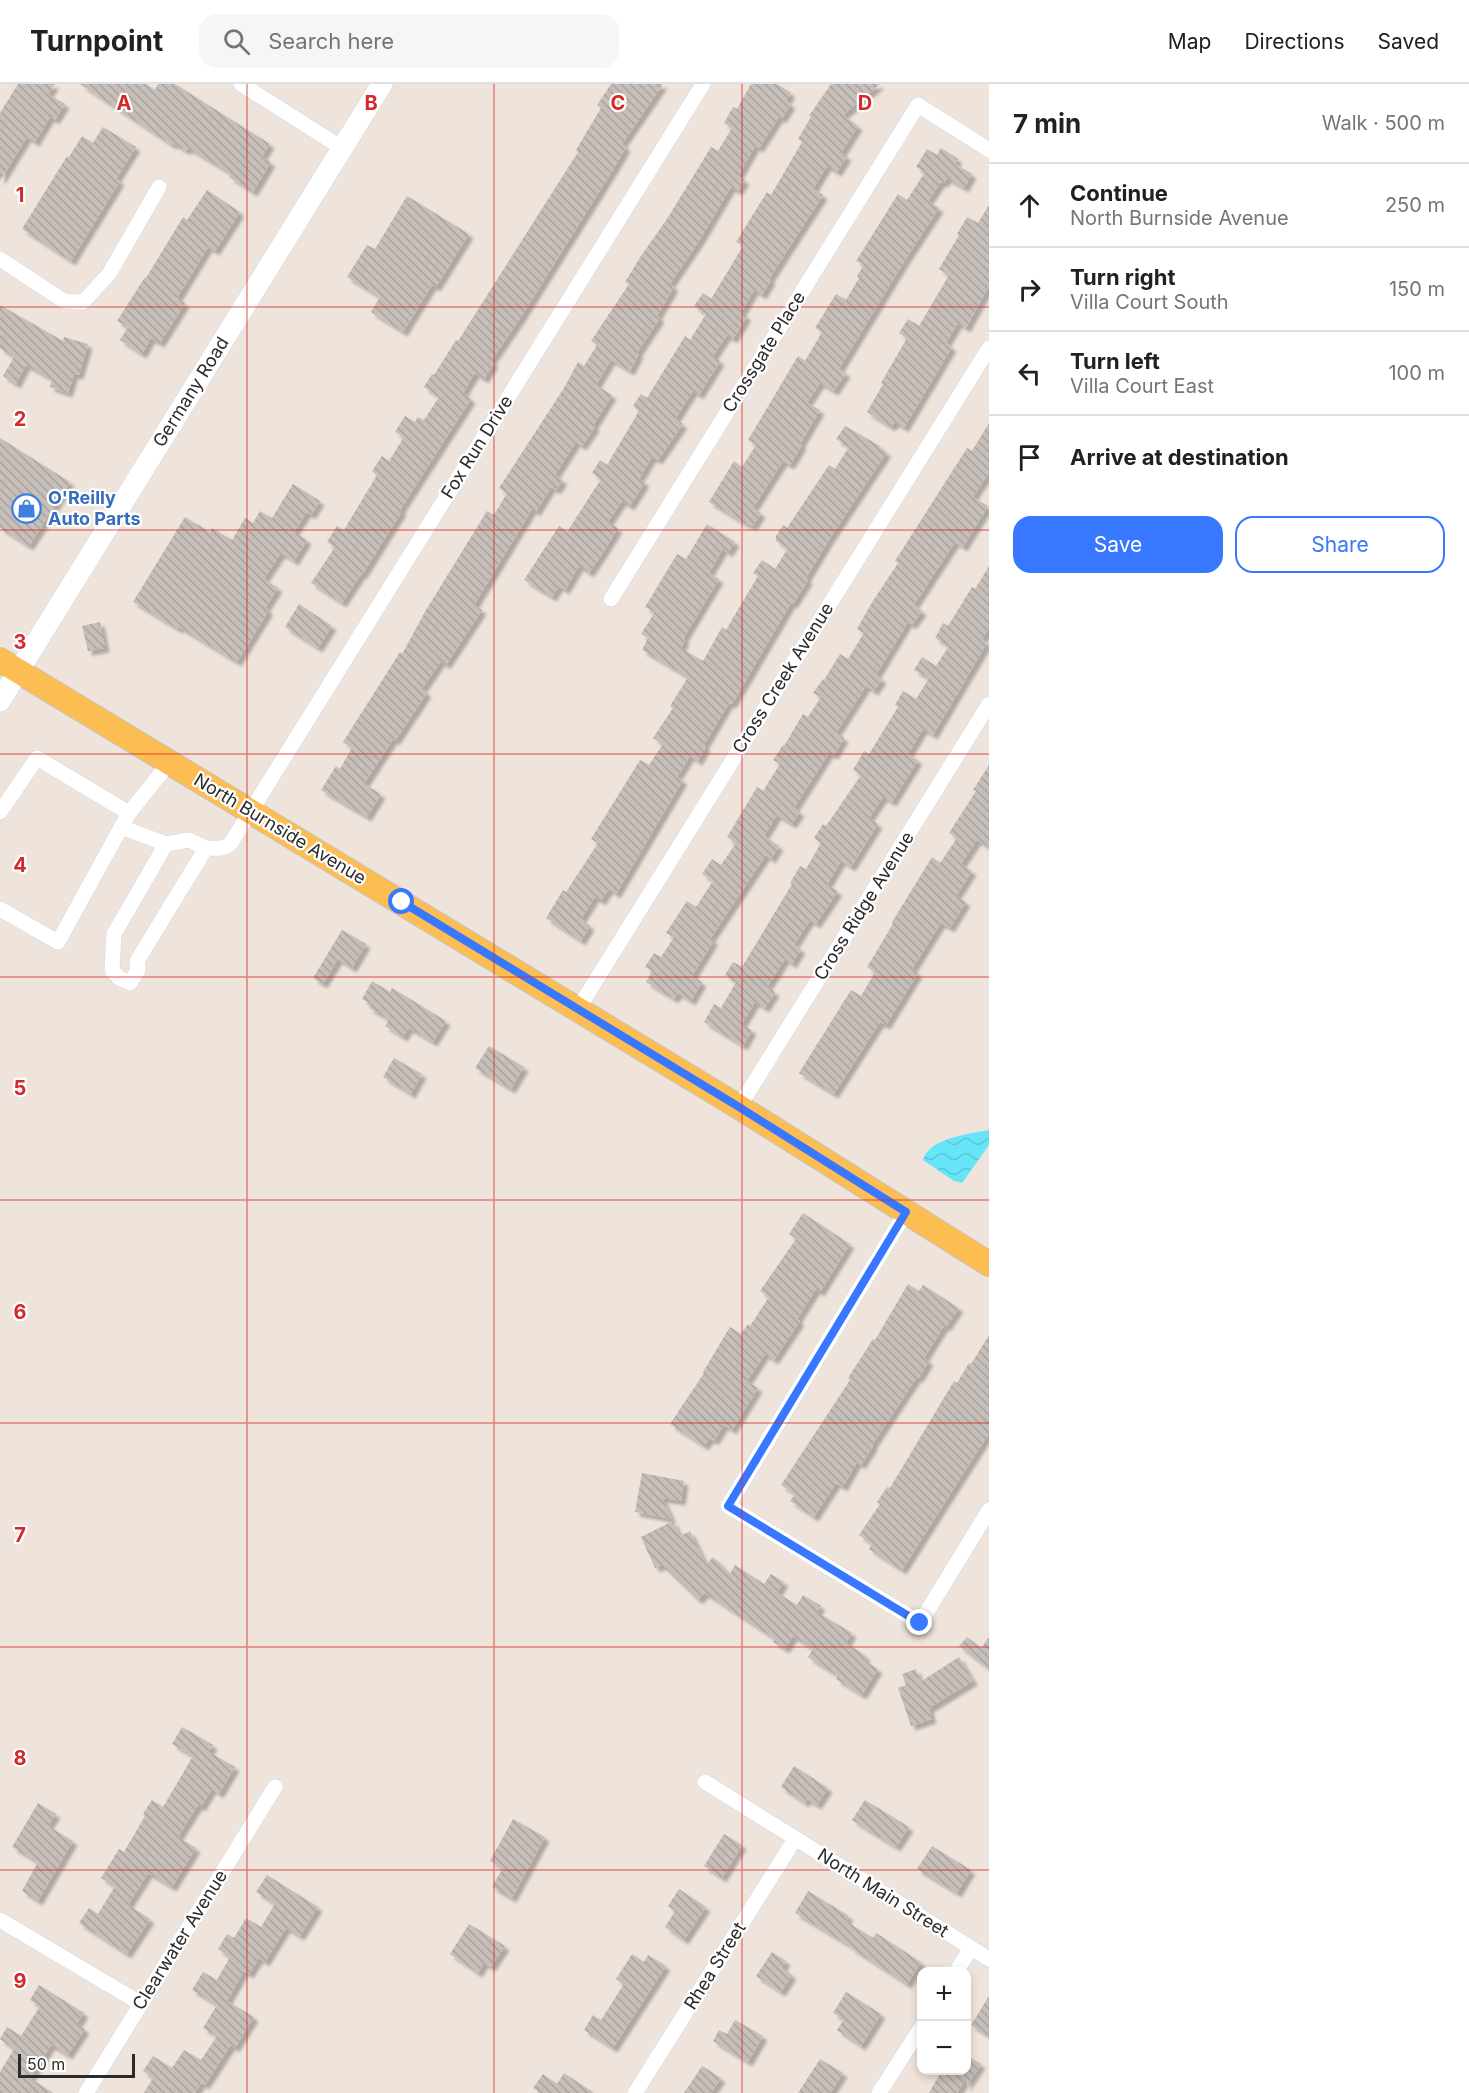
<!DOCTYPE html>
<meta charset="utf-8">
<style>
body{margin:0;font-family:Inter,sans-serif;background:#f6f6f6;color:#202124}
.controls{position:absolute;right:18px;bottom:18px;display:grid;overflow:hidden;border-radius:12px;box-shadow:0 3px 9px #0003}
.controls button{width:54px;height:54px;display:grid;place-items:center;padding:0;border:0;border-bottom:2px solid #e0e0e0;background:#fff;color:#202124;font:30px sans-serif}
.scale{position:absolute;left:18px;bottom:15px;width:117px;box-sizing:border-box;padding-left:6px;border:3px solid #2b2b2b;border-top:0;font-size:16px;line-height:21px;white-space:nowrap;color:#2b2b2b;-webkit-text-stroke:4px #fff;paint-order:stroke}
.stop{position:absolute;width:18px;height:18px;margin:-14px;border:4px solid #3877ff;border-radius:50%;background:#fff}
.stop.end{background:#3877ff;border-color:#fff;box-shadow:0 2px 6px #0008}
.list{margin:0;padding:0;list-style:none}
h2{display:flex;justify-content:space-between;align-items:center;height:78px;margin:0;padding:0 24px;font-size:26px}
h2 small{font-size:20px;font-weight:400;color:#757577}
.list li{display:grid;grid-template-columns:39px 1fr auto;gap:18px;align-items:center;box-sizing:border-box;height:84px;padding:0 24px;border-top:2px solid #e0e0e0}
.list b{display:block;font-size:22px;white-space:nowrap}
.list p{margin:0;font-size:20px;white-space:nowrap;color:#757577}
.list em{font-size:20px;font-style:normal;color:#757577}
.actions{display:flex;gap:12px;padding:18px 24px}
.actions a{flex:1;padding:14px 0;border:2px solid #3877ff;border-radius:18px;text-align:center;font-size:21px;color:#3877ff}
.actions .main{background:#3877ff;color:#fff}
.icon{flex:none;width:33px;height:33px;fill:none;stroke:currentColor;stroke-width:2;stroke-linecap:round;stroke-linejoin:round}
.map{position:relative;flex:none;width:989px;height:2009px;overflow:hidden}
header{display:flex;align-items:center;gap:36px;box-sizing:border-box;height:84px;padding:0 30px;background:#fff;border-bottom:2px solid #e0e0e0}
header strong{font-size:28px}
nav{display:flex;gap:33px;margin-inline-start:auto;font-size:21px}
.search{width:420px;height:54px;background:#f6f6f6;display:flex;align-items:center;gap:15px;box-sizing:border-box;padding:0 21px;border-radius:18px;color:#757577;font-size:22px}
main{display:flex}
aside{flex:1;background:#fff}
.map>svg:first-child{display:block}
.water{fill:url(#water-waves)}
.building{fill:url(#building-back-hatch);filter:url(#shadow)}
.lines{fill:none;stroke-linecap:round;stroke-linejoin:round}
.minor-casing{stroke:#d1d7e5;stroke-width:16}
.secondary-casing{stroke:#d1d7e5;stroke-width:22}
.primary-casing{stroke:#c4c4c4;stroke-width:26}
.minor{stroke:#fff;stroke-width:15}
.secondary{stroke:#fff;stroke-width:21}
.primary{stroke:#fcbe52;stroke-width:24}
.route{stroke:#3877ff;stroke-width:8}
.grid{fill:none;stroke:#d62828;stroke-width:1.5;stroke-opacity:0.55}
.labels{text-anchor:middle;stroke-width:4.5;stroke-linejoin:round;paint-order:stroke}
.street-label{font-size:18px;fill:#2b2b2b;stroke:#fff}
.shop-label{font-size:18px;font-weight:bold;fill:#366cbe;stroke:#fff;text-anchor:start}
.grid-label{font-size:20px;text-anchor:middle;font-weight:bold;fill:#d62828;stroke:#fff;stroke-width:4.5;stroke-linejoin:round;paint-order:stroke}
</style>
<header>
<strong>Turnpoint</strong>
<div class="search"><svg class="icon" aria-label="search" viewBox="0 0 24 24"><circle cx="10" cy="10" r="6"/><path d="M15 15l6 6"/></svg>Search here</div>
<nav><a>Map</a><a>Directions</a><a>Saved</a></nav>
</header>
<main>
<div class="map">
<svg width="989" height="2009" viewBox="0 0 989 2009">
<defs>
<pattern id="water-waves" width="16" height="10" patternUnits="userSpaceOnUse" patternTransform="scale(1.5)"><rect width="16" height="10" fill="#66e5f9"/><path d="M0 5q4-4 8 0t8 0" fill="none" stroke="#59c5d6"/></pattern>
<pattern id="building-back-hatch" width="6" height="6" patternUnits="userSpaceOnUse" patternTransform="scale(1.5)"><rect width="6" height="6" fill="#c6beb8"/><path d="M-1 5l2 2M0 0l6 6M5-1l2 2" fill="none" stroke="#aaa39e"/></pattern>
<filter id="shadow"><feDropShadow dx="4.5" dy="4.5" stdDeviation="1.5" flood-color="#0004"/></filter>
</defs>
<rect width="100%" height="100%" fill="#eee4dc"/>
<path class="water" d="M989,1046V1061L962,1099L954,1097L923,1076C929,1054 969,1050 989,1046Z"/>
<g class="building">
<polygon points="18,0 55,0 48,10 65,20 55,36 50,33 35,58 27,53 0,97 0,29"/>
<polygon points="80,0 146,0 155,6 158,0 175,0 270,60 262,73 271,78 253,108 229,93 232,90 188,64 186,67 173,59 172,61"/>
<polygon points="611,0 663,0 622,60 626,63 614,84 521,233 491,277 494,279 484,295 475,289 463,309 471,315 400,426 402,427 362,491 361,490 342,519 311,499 335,463 327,458 337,442 344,446 377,391 372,387 382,372 389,377 404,353 395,348 405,332 415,338 418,333 424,336 439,313 424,303 432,290 434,291 456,256 458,257 578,68 576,66 601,24 597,21"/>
<polygon points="751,0 777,0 791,9 786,17 791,20 782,35 779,33 759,64 755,62 738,92 745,96 738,107 731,103 699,157 670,200 674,203 657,232 660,234 637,269 639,270 630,287 611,276 596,301 612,311 593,342 595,343 582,362 576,358 555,391 563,396 556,406 551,403 536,428 532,425 474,521 482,526 446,581 441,577 422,605 427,609 395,657 393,655 364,700 381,710 367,733 321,706 336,682 340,685 352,664 343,658 400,568 402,570 426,526 487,427 494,431 507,409 499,404 564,304 578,278 584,282 597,261 591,257 629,200 625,198 641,172 667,135 711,63 718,67 732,44 724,39 733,23 737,25"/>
<polygon points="831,0 880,0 843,31 858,42 841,69 847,72 837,88 827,82 813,105 823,111 769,195 771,196 762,211 754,206 741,229 747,232 733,255 727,251 713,272 720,277 699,311 693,307 675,335 683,340 658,376 652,373 639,395 645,398 630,422 622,417 608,438 618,444 600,473 589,489 579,482 565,506 559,502 552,513 524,496 559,442 567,448 601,395 592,389 600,376 607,381 639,327 633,322 641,310 647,314 685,252 690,256 706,230 694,222 703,209 711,215 743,162 736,158 767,108 771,111 802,58 798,55 811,33 809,32"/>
<polygon points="103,43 136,63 116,95 120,97 71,177 22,145 59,85 67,72 69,73 82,52 93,59"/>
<polygon points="941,64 958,75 955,80 972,90 964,104 947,94 944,99 941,98 928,117 939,124 905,176 839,285 846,289 834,307 820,299 807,319 820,326 800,360 802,361 790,381 783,377 753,424 761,429 753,442 746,440 709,418 734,377 742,383 756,361 748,356 798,272 805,277 822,248 815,244 836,210 846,216 859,194 857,192 864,181 856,177 898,110 907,116 925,88 916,83 927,65 937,71"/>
<polygon points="207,106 240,128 215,167 208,163 177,214 185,219 160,259 151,254 142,270 120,256 128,243 117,237 145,193 146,194 183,133 187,136"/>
<polygon points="407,112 469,150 436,203 432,201 403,248 371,228 380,213 347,193 367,161 375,165"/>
<polygon points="989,121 989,202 966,244 958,239 946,259 952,263 904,344 895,338 891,343 867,328 883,300 881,299 907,254 899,249 908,235 919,242 949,191 939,185 959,151 957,150 967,133 978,139"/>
<polygon points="0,221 63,257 64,253 88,260 79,291 74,290 68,309 50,303 52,295 26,281 16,300 3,292 14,273 0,264"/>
<polygon points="989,339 989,388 973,413 988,422 963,463 955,458 914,521 922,527 912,541 908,538 876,591 882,595 874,607 866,602 836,649 844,654 834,671 829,669 794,724 800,728 792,740 777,731 764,752 779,762 771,775 766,771 710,855 714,856 692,892 702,898 691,917 678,909 674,915 646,898 652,887 645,883 654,869 661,873 674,853 666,849 687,817 696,823 713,797 702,790 712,775 721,781 736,759 727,753 757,703 763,707 780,680 773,676 783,661 784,662 803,630 808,633 821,613 813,609 823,595 824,596 840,570 848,575 864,549 857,545 871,520 898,479 895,477 967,364 972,367"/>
<polygon points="845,342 880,362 879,364 887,368 830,454 806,494 808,496 793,520 791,519 732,620 729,619 704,661 706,663 698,677 690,672 677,693 683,696 616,810 609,805 601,817 595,813 581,835 590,842 581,857 546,834 563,806 566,808 598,759 591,755 640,676 649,681 663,660 653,654 673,624 670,622 688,593 642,566 648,554 641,550 655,528 645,523 677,470 686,475 707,440 735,458 728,469 723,465 709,489 719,495 683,555 685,556 681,564 703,577 722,543 726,546 758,492 753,489 762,476 775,485 788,464 776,457 776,452 783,441 787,444 829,381 835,385 849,363 836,355"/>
<polygon points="0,354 70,398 29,462 0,444"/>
<polygon points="293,400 320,417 311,431 307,428 294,448 307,456 294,477 281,469 264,495 278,504 265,524 269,526 237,578 179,543 178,545 133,518 185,433 210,448 212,444 232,456 245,434 253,439 260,427 272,434"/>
<polygon points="989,482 989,544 982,555 987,559 933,651 923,645 908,670 918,676 892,718 883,713 869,734 878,740 851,783 841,777 827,801 838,807 816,840 810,836 794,861 801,865 792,880 785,875 767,903 775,908 765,924 755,918 742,940 752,946 743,962 704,938 714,920 721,924 736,898 725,891 733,878 742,883 792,800 790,799 800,782 806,785 821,759 814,754 823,740 826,742 861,691 853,686 864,667 869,670 898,623 895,621 903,607 916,615 929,594 914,586 922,573 936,582 949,562 935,554 943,539 948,542 972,503 975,505"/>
<polygon points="299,520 332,542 318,564 285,543"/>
<polygon points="100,538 105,564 88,567 82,542"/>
<polygon points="989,681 989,763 977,756 961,780 972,787 956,812 966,818 950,844 941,839 912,885 918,889 886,941 880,938 834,1010 799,989 851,906 861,912 875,888 867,883 893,840 892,838 932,773 940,779 957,754 949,749 976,707 973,706"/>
<polygon points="342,846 366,860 352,884 338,875 323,900 313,894"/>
<polygon points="372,897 390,908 392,904 446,937 433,958 409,944 403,953 385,942 389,935 369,924 371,920 362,915"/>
<polygon points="489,962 524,983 511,1005 475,984"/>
<polygon points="394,974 422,990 411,1010 383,993"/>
<polygon points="803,1129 850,1160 820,1208 816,1205 797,1235 800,1237 774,1276 765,1270 747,1297 758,1304 732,1346 724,1341 714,1357 710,1354 704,1362 670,1340 704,1289 703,1288 730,1243 741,1250 748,1240 750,1242 769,1213 760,1207 796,1155 789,1150"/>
<polygon points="908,1200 919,1207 923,1201 959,1224 946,1243 944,1242 924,1274 929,1277 919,1294 917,1293 872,1361 873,1362 861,1381 857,1378 843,1403 836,1399 814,1433 790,1417 795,1410 781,1401 850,1296 848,1294 873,1255 875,1256"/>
<polygon points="989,1251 989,1349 902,1486 869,1465 872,1460 859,1451 880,1420 877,1418 887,1403 890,1404 954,1297 957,1299 969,1279 971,1280"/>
<polygon points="642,1389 684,1397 681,1417 662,1414 672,1435 635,1428"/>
<polygon points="673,1437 680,1452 690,1447 706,1481 713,1473 730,1490 735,1481 764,1500 771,1490 784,1498 777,1509 797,1521 803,1511 821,1522 817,1528 852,1549 846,1559 866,1572 864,1576 878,1585 862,1611 836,1595 838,1592 808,1573 813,1565 793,1552 785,1565 773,1558 775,1555 705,1509 698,1516 662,1481 655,1484 641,1453"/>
<polygon points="967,1553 981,1564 989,1553 989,1585 959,1562"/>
<polygon points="959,1573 973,1597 929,1624 932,1635 911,1642 898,1604 906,1601 902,1590 916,1585 920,1598"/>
<polygon points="182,1643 213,1661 209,1668 235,1683 219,1710 212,1705 201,1723 198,1721 178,1753 196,1764 172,1803 148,1789 128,1821 150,1835 127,1870 79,1839 89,1824 98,1830 115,1802 101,1794 119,1765 124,1768 145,1732 143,1730 152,1716 163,1723 193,1672 172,1660"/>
<polygon points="794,1682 828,1704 817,1721 807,1715 805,1719 781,1703"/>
<polygon points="865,1716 909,1743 896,1763 852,1736"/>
<polygon points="38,1719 56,1730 48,1742 73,1757 38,1817 22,1807 38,1778 12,1763"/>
<polygon points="513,1735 545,1753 512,1814 492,1803 503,1784 490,1777"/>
<polygon points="724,1750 742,1761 722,1794 704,1782"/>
<polygon points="932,1762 971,1786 957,1809 917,1785"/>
<polygon points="267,1791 318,1823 300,1852 286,1844 265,1878 259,1874 249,1890 244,1887 227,1917 254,1933 235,1964 231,1961 205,2001 201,1999 195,2009 144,2009 153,1994 143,1987 153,1972 172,1984 184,1966 201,1976 217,1952 203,1944 217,1921 192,1906 203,1888 217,1896 230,1873 218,1865 227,1850 234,1854 246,1834 261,1843 275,1820 256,1808"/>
<polygon points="679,1805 706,1823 684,1856 665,1843 675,1827 668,1822"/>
<polygon points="808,1807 849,1832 846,1837 873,1854 876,1849 921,1878 907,1900 851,1864 852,1863 795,1829"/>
<polygon points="469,1840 505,1862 491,1883 484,1879 478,1889 450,1870"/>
<polygon points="772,1868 786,1877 782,1884 792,1891 781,1908 756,1892"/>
<polygon points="632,1870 644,1878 648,1871 666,1882 613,1964 584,1946 593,1931 601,1936 624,1900 616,1895"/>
<polygon points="39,1901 84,1929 77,1940 85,1945 68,1971 51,1961 30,1994 53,2009 0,2009 0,1988 14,1965 0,1955 7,1943 21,1952 40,1922 30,1916"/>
<polygon points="846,1908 881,1930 861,1962 837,1946 844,1935 833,1929"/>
<polygon points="989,1912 989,1952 971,1941"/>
<polygon points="735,1936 763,1952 748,1978 713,1957 719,1946 727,1950"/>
<polygon points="966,1971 981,1980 966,2003 966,1994 957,2009 929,2009 942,1986 966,1986"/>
<polygon points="820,1975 843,1989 830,2009 798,2009"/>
<polygon points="702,1982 721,1994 711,2009 684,2009"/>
<polygon points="564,1989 594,2009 541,2009 533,2004 543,1990 557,2000"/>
</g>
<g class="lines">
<defs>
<g id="minor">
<polyline points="241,0 342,64"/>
<polyline points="0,175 64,217 83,218 109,190 159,103"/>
<polyline points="611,515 918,21 989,66"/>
<polyline points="0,728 37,674 129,729"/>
<path d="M121,743L166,760L114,850L112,886L119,894L130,899L138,886L137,877L206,764C216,764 224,766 231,759L703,0"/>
<polyline points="166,760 189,756 206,764"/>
<polyline points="0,825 58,858 129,729 170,678"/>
<polyline points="578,925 989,264"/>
<polyline points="739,1023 989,620"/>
<polyline points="906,1128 728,1422 920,1539 989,1426"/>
<polyline points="705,1698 989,1875"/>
<polyline points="0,1836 140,1919"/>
<polyline points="956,1888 971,1864"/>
<polyline points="86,2009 275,1703"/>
<polyline points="635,2009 795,1755"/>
<polyline points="879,2009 922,1942"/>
</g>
<polyline id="secondary" points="0,617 382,0"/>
<polyline id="primary" points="0,576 739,1023 989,1180"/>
</defs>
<use href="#minor" class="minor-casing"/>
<use href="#secondary" class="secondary-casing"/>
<use href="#primary" class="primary-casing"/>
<use href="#minor" class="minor"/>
<use href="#secondary" class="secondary"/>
<use href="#primary" class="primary"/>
</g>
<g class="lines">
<polyline class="route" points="402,818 739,1023 906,1128 728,1422 920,1539"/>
</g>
<path class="grid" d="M247,0V2009M494,0V2009M742,0V2009M0,223H989M0,446H989M0,670H989M0,893H989M0,1116H989M0,1339H989M0,1563H989M0,1786H989"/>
<defs>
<symbol id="shop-ring" viewBox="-11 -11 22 22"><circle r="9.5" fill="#fff" stroke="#3f7fe0" stroke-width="1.5"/><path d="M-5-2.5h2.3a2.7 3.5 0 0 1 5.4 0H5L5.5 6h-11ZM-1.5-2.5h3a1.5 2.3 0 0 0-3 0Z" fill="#3f7fe0"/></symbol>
</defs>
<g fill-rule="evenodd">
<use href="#shop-ring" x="10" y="408" width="33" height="33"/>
</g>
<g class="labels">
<g class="street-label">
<text transform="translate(764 268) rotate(-58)" y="6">Crossgate Place</text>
<text transform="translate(191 308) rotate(-58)" y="6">Germany Road</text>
<text transform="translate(477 363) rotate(-58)" y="6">Fox Run Drive</text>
<text transform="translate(783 594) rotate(-58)" y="6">Cross Creek Avenue</text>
<text transform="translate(280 745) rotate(31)" y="6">North Burnside Avenue</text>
<text transform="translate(864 822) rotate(-58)" y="6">Cross Ridge Avenue</text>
<text transform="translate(883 1809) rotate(32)" y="6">North Main Street</text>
<text transform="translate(180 1856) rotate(-58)" y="6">Clearwater Avenue</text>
<text transform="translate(715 1882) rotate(-58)" y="6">Rhea Street</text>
</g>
<g class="shop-label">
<text x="48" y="420">O'Reilly<tspan x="48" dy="21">Auto Parts</tspan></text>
</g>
</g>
<g class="grid-label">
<text x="124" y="26">A</text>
<text x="371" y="26">B</text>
<text x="618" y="26">C</text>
<text x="865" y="26">D</text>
<text x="20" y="118">1</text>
<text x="20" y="342">2</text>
<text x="20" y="565">3</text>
<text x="20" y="788">4</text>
<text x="20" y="1011">5</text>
<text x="20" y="1235">6</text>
<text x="20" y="1458">7</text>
<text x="20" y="1681">8</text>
<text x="20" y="1904">9</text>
</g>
</svg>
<div class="controls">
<button>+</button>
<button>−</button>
</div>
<div class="scale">50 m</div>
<div class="stop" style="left:402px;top:818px"></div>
<div class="stop end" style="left:920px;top:1539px"></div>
</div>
<aside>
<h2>7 min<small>Walk · 500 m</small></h2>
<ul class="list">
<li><svg class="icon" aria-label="ahead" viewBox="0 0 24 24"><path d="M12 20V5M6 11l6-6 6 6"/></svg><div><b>Continue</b><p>North Burnside Avenue</p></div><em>250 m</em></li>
<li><svg class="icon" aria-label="right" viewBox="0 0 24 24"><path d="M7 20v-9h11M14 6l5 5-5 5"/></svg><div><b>Turn right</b><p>Villa Court South</p></div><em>150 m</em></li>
<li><svg class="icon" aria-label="left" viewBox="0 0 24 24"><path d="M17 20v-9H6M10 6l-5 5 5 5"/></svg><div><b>Turn left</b><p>Villa Court East</p></div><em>100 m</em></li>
<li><svg class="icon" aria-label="arrive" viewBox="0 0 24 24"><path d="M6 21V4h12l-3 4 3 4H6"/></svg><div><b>Arrive at destination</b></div></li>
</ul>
<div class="actions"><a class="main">Save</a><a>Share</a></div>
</aside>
</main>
